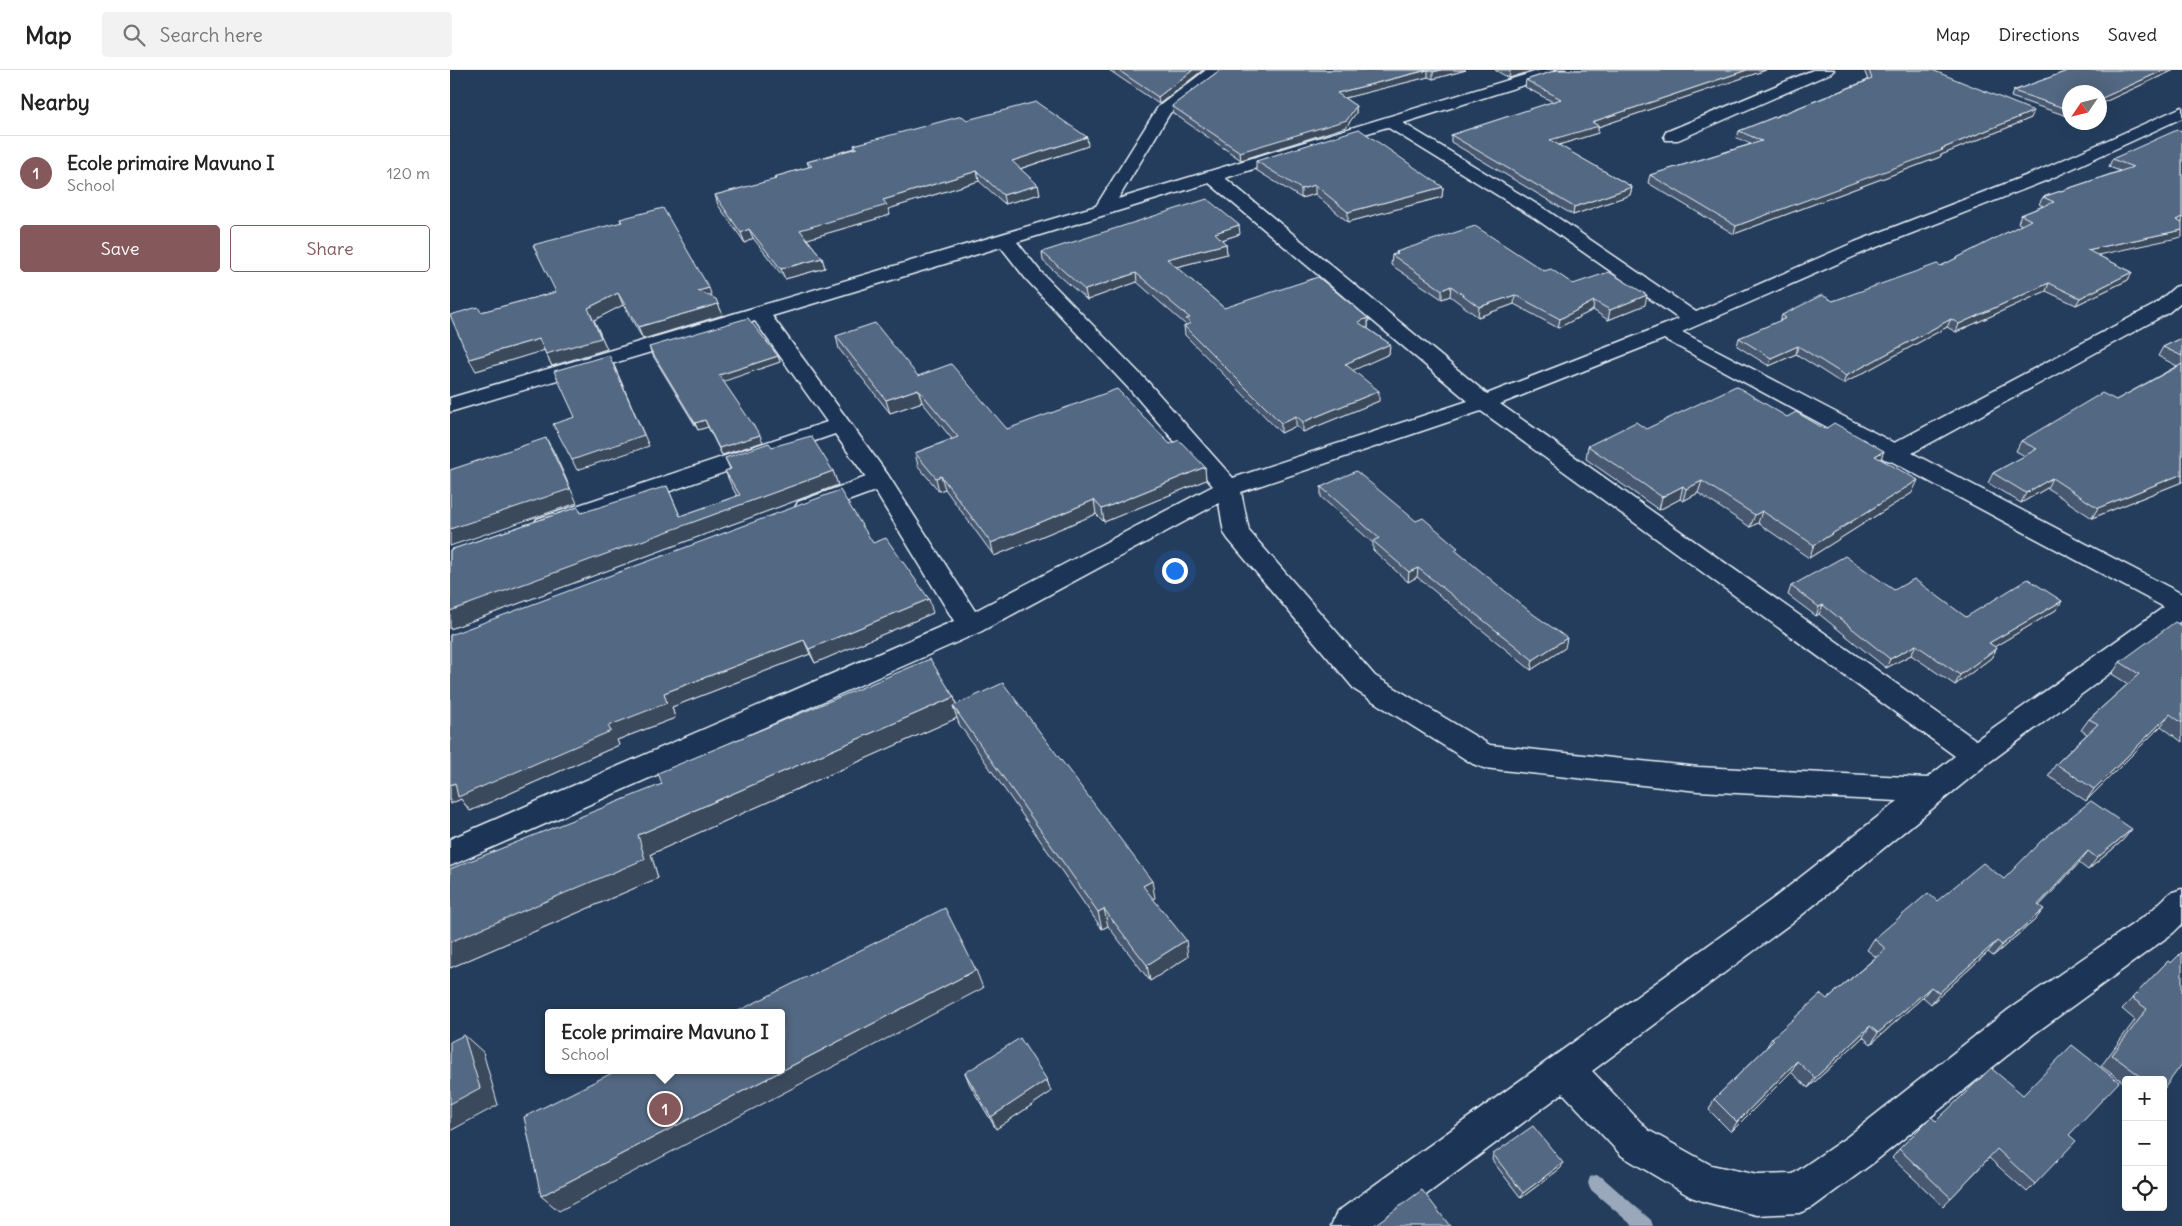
<!DOCTYPE html>
<meta charset="utf-8">
<style>
body{margin:0;font-family:Delius,sans-serif;background:#f2f2f2;color:#222}
.controls{position:absolute;right:15px;bottom:15px;display:grid;overflow:hidden;border-radius:5px;box-shadow:0 5px 20px #0002}
.controls button{width:45px;height:45px;display:grid;place-items:center;padding:0;border:0;border-bottom:1px solid #e0e0e0;background:#fff;color:#222;font:25px sans-serif}
.compass{position:absolute;left:1612px;top:15px;width:45px;height:45px;border-radius:50%;background:#fff;box-shadow:0 5px 20px #0002;rotate:235deg}
.you{position:absolute;left:724px;top:500px;width:18px;height:18px;margin:-12px;border:4px solid #fff;border-radius:50%;background:#1a73e8;box-shadow:0 0 0 8px #1a73e833}
.badge{display:grid;place-items:center;width:32px;height:32px;border-radius:50%;background:#85585c;color:#fff;font-size:16px;font-weight:700}
.pin{position:absolute;translate:-50% -50%;border:2px solid #fff;box-shadow:0 1px 5px #0006}
.popup{position:absolute;left:95px;top:939px;width:240px;height:65px;box-sizing:border-box;display:grid;place-content:center;border-radius:5px;background:#fff;filter:drop-shadow(0 1px 4px #0005);font-size:16px;white-space:nowrap;color:#767676}
.popup b{font-size:19px;color:#222}
.popup::after{content:'';position:absolute;left:50%;top:100%;margin-left:-10px;border:10px solid transparent;border-top-color:#fff}
.list{margin:0;padding:0;list-style:none}
h2{display:flex;justify-content:space-between;align-items:center;height:65px;margin:0;padding:0 20px;font-size:21px}
h2 small{font-size:16px;font-weight:400;color:#767676}
.list li{display:grid;grid-template-columns:32px 1fr auto;gap:15px;align-items:center;box-sizing:border-box;height:75px;padding:0 20px;border-top:1px solid #e0e0e0}
.list b{display:block;font-size:19px;white-space:nowrap}
.list p{margin:0;font-size:16px;white-space:nowrap;color:#767676}
.list em{font-size:16px;font-style:normal;color:#767676}
.actions{display:flex;gap:10px;padding:15px 20px}
.actions a{flex:1;padding:11px 0;border:1px solid #85585c;border-radius:5px;text-align:center;font-size:18px;color:#85585c}
.actions .main{background:#85585c;color:#fff}
.icon{flex:none;width:28px;height:28px;fill:none;stroke:currentColor;stroke-width:2;stroke-linecap:round;stroke-linejoin:round}
.map{position:relative;flex:none;width:1732px;height:1156px;overflow:hidden}
header{display:flex;align-items:center;gap:30px;box-sizing:border-box;height:70px;padding:0 25px;background:#fff;border-bottom:1px solid #e0e0e0}
header strong{font-size:24px}
nav{display:flex;gap:28px;margin-inline-start:auto;font-size:18px}
.search{width:350px;height:45px;background:#f2f2f2;display:flex;align-items:center;gap:12px;box-sizing:border-box;padding:0 18px;border-radius:5px;color:#767676;font-size:19px}
main{display:flex}
aside{flex:1;background:#fff}
.map>svg:first-child{display:block}
.lines{fill:none;stroke-linecap:round;stroke-linejoin:round}
.stream{fill:#99a8ba;fill-rule:evenodd}
.minor-casing{stroke:#e8f1f8;stroke-width:3}
.minor{fill:#1d3557;fill-rule:evenodd}
.wall{fill:#475970;stroke:#e8f1f8}
.shaded-wall{fill:#3a485b;stroke:#e8f1f8}
.building{fill:#536782;stroke:#e8f1f8}
</style>
<header>
<strong>Map</strong>
<div class="search"><svg class="icon" aria-label="search" viewBox="0 0 24 24"><circle cx="10" cy="10" r="6"/><path d="M15 15l6 6"/></svg>Search here</div>
<nav><a>Map</a><a>Directions</a><a>Saved</a></nav>
</header>
<main>
<aside>
<h2>Nearby<small></small></h2>
<ul class="list">
<li><span class="badge">1</span><div><b>Ecole primaire Mavuno I</b><p>School</p></div><em>120 m</em></li>
</ul>
<div class="actions"><a class="main">Save</a><a>Share</a></div>
</aside>
<div class="map">
<svg width="1732" height="1156" viewBox="0 0 1732 1156">
<rect width="100%" height="100%" fill="#253d5d"/>
<filter id="ink" filterUnits="userSpaceOnUse"><feTurbulence type="fractalNoise" baseFrequency=".02" numOctaves="2"/><feDisplacementMap in="SourceGraphic" scale="10" xChannelSelector="R" yChannelSelector="G"/><feConvolveMatrix kernelMatrix="1 2 1 2 8 2 1 2 1" color-interpolation-filters="sRGB"/></filter>
<g filter="url(#ink)">
<g class="lines">
<polygon class="stream" points="1146,1105 1152,1107 1201,1150 1203,1156 1183,1156 1140,1119 1138,1113 1140,1107"/>
<defs>
<g id="minor">
<path d="M756,0H776L720,43L668,129L1091,0H1115L1112,3L953,53L1098,141L1246,242L1405,172L1588,101L1732,37V48L1600,109L1419,180L1232,262L1444,373L1704,235L1725,217L1732,215V231L1718,243L1462,383L1732,524V550L1537,694L1348,848L1142,1001L1198,1060L1261,1095L1307,1105L1343,1104L1397,1067L1558,940L1699,843L1720,823L1732,819V854L1723,863L1584,964L1423,1093L1363,1137L1349,1143L1307,1145L1255,1132L1241,1127L1172,1086L1113,1023L934,1156H881L887,1142L1324,828L1448,731L1248,721L1034,698L1023,694L905,620L778,469L774,463L769,433L530,562L0,796V769L504,551L425,421L357,446L348,444L345,438L348,432L416,407L385,364L105,461L96,463L87,461L84,455L87,449L377,352L305,251L0,342V328L646,136L708,37ZM937,57L1086,149L1229,249L1037,324L775,108ZM759,113L1018,331L783,408L698,312L590,201L567,172ZM551,177L576,209L682,322L763,416L525,541L438,405L322,246ZM1214,269L1431,386L1434,389L1441,391L1714,537L1526,670L1050,334ZM1031,341L1505,686L1477,708L1248,697L1040,675L925,606L799,461L791,422Z"/>
<polygon points="1363,0 1384,0 1381,3 1228,70 1216,70 1214,66 1216,62"/>
</g>
</defs>
<use href="#minor" class="minor-casing"/>
<use href="#minor" class="minor"/>
</g>
<g class="wall">
<polygon points="659,0 753,0 709,34"/>
<polygon points="770,0 1016,0 983,9 978,7 894,28 906,36 906,43 896,57 791,90 723,43 722,36"/>
<polygon points="1045,0 1085,0 1059,8"/>
<polygon points="1107,0 1316,0 1148,57 1148,63 1108,75 1182,117 1180,125 1123,145 1001,72 1001,65 1103,32 1075,17 1076,10"/>
<polygon points="1414,0 1482,0 1581,48 1491,85 1490,87 1284,164 1198,113 1200,105 1301,74 1287,68 1289,61 1418,10"/>
<polygon points="1620,0 1724,0 1650,34 1620,22 1620,47 1561,27 1563,21"/>
<polygon points="517,50 638,76 570,99 588,115 590,124 555,134 529,111 438,139 440,145 357,169 372,188 375,198 335,209 303,168 295,173 268,135 265,125 325,110 324,107 359,97 357,92 405,78 404,75"/>
<polygon points="1732,62 1732,153 1647,185 1682,202 1678,210 1626,235 1596,221 1506,262 1497,257 1393,314 1346,284 1319,296 1287,276 1289,268 1330,251 1332,245 1383,231 1491,196 1572,155 1568,153 1571,145 1593,136 1589,134 1593,127 1670,101 1659,97 1662,89"/>
<polygon points="806,91 993,117 992,127 898,152 865,124 851,128 806,100"/>
<polygon points="170,149 263,228 268,234 273,245 193,269 173,235 144,250 157,279 102,296 94,280 26,301 32,242 106,222 171,152"/>
<polygon points="790,164 772,170 776,174 777,184 726,197 774,238 918,248 918,258 917,258 940,274 939,284 903,300 929,331 853,362 846,356 831,363 735,265 734,256 736,255 687,212 637,230 593,191 592,182"/>
<polygon points="946,182 1094,201 1123,214 1195,235 1158,250 1143,240 1108,258 1064,234 1028,247 1000,226 992,229 941,195 942,185 946,184"/>
<polygon points="386,266 468,306 557,359 720,374 755,397 756,410 654,452 646,444 544,486 495,419 489,421 468,396 465,383 502,369 472,332 440,343 389,279"/>
<polygon points="1732,268 1732,412 1642,448 1597,418 1571,433 1538,413 1543,403 1575,386 1566,381 1571,371 1666,330 1727,296 1708,286 1713,277"/>
<polygon points="199,277 328,286 330,292 273,311 313,372 272,385 258,357 248,360 202,284"/>
<polygon points="1337,347 1375,359 1434,381 1430,389 1462,423 1359,488 1308,453 1300,457 1248,423 1233,431 1230,429 1209,440 1136,389 1138,376"/>
<polygon points="322,377 383,401 388,415 0,559 0,480 128,437 131,443 230,446 287,426 281,415 275,401 280,399 275,388"/>
<polygon points="871,417 966,451 1008,483 1115,578 1081,600 967,507 958,512 923,480 923,473 871,427"/>
<polygon points="423,473 483,543 365,593 360,584 222,637 225,648 167,670 169,675 20,741 11,729 0,734 0,565"/>
<polygon points="1341,516 1444,520 1516,547 1612,531 1606,540 1544,577 1547,578 1541,588 1505,615 1461,585 1436,598 1369,544 1366,546 1338,525"/>
<polygon points="1732,556 1732,672 1711,656 1636,731 1598,706 1606,694 1637,664 1631,660 1639,649 1678,614 1662,604 1670,592"/>
<polygon points="504,627 506,635 705,828 703,829 738,887 700,911 658,856 652,859 509,654 507,648 201,784 208,808 0,898 212,714"/>
<polygon points="1682,759 1672,771 1638,800 1629,793 1589,836 1585,850 1543,886 1538,882 1481,934 1473,927 1421,974 1413,967 1358,1018 1341,1002 1281,1062 1259,1040 1264,1029 1316,978 1322,968 1377,929 1426,887 1417,880 1424,869 1487,831 1554,809"/>
<polygon points="1718,891 1713,1010 1676,1010 1676,1014 1651,996 1685,950 1672,939"/>
<polygon points="515,1003 597,1010 601,1022 546,1059 520,1015"/>
<polygon points="1486,1051 1619,1065 1585,1114 1577,1122 1539,1088 1493,1136 1442,1088 1449,1079"/>
<polygon points="1043,1084 1111,1098 1071,1128 1042,1090"/>
</g>
<g class="shaded-wall">
<polygon points="743,0 753,0 709,34 708,27"/>
<polygon points="978,0 978,7 887,30 887,23"/>
<polygon points="991,0 1016,0 983,9 983,2"/>
<polygon points="1063,0 1085,0 1059,8 1060,1"/>
<polygon points="1297,0 1316,0 1148,57 1148,63 1099,78 1100,70 1142,52"/>
<polygon points="1714,0 1724,0 1650,34 1650,29"/>
<polygon points="906,36 906,43 896,57 791,90 790,82"/>
<polygon points="1584,41 1581,48 1491,85 1490,87 1284,164 1286,156 1491,79"/>
<polygon points="637,67 638,76 563,101 562,91"/>
<polygon points="527,101 529,111 438,139 440,145 354,170 350,160 433,130"/>
<polygon points="588,115 590,124 555,134 553,125"/>
<polygon points="865,115 865,124 851,128 851,119"/>
<polygon points="993,117 992,127 898,152 898,142"/>
<polygon points="1182,117 1180,125 1123,145 1124,137"/>
<polygon points="1732,147 1732,153 1722,158 1726,150"/>
<polygon points="789,155 790,164 765,172 765,163"/>
<polygon points="299,159 303,168 295,173 291,163"/>
<polygon points="1732,160 1732,167 1634,188 1637,180"/>
<polygon points="776,174 777,184 718,199 717,189"/>
<polygon points="372,188 375,198 335,209 331,199"/>
<polygon points="1682,202 1678,210 1626,235 1630,228"/>
<polygon points="686,203 687,212 637,230 635,220"/>
<polygon points="1599,213 1596,221 1506,262 1509,254"/>
<polygon points="1001,216 1000,226 992,229 992,220"/>
<polygon points="259,218 263,229 248,221"/>
<polygon points="168,223 173,235 144,250 157,279 102,296 96,284 138,238"/>
<polygon points="1065,225 1064,234 1028,247 1029,237"/>
<polygon points="1197,225 1195,235 1158,250 1160,240"/>
<polygon points="1144,231 1143,240 1108,258 1110,249"/>
<polygon points="268,234 273,245 193,269 188,257"/>
<polygon points="918,248 918,258 908,262 908,252"/>
<polygon points="1501,249 1497,257 1393,314 1396,306"/>
<polygon points="89,269 95,280 26,301 19,289"/>
<polygon points="940,274 939,284 895,304 895,294"/>
<polygon points="1348,276 1346,284 1319,296 1321,288"/>
<polygon points="328,286 330,292 272,312 269,305"/>
<polygon points="164,295 199,376 127,400 122,390"/>
<polygon points="468,319 472,332 440,343 436,330"/>
<polygon points="929,321 929,331 853,362 853,352"/>
<polygon points="846,346 846,356 831,363 831,353"/>
<polygon points="255,350 258,357 248,360 245,353"/>
<polygon points="310,365 313,372 272,385 269,378"/>
<polygon points="96,368 104,382 127,433 0,476 0,459"/>
<polygon points="1434,381 1429,393 1425,386"/>
<polygon points="755,397 756,410 654,452 652,439"/>
<polygon points="383,401 388,415 0,559 0,541 217,416 234,455"/>
<polygon points="1732,404 1732,412 1642,448 1648,438"/>
<polygon points="491,406 495,419 489,421 486,408"/>
<polygon points="1602,408 1597,418 1571,433 1576,423"/>
<polygon points="1468,410 1462,423 1359,488 1364,475"/>
<polygon points="1252,411 1248,423 1233,431 1236,419"/>
<polygon points="1233,416 1230,429 1209,440 1212,427"/>
<polygon points="644,430 646,444 544,486 541,473"/>
<polygon points="1312,441 1308,453 1300,457 1305,445"/>
<polygon points="968,498 967,507 958,512 959,502"/>
<polygon points="479,529 483,543 365,593 359,579"/>
<polygon points="1612,531 1606,540 1534,583 1539,573"/>
<polygon points="1373,535 1369,544 1366,546 1369,537"/>
<polygon points="1117,568 1115,578 1081,600 1083,590"/>
<polygon points="354,570 360,584 222,637 225,648 167,670 169,675 20,741 11,729 0,734 0,715 158,656 214,623"/>
<polygon points="1466,575 1461,585 1436,598 1440,589"/>
<polygon points="1547,578 1541,588 1505,615 1510,605"/>
<polygon points="504,627 509,645 503,636 507,648 201,784 208,808 0,898 0,872 188,765"/>
<polygon points="1720,644 1711,656 1636,731 1644,719"/>
<polygon points="1682,759 1672,771 1638,800 1647,788"/>
<polygon points="1638,781 1629,793 1580,846 1588,835"/>
<polygon points="702,811 705,828 696,833 693,816"/>
<polygon points="654,839 658,856 652,859 648,842"/>
<polygon points="1594,839 1585,850 1543,886 1552,875"/>
<polygon points="736,870 738,887 700,911 697,895"/>
<polygon points="1547,871 1538,882 1481,934 1489,923"/>
<polygon points="526,900 533,918 109,1141 91,1126"/>
<polygon points="1481,917 1473,927 1421,974 1428,963"/>
<polygon points="1420,956 1413,967 1358,1018 1365,1008"/>
<polygon points="14,965 33,982 48,1035 0,1061 0,1034"/>
<polygon points="1347,991 1341,1002 1281,1062 1287,1052"/>
<polygon points="597,1010 601,1022 546,1059 541,1047"/>
<polygon points="1113,1093 1111,1098 1071,1128 1073,1123"/>
</g>
<g class="building">
<polygon points="668,0 743,0 708,27"/>
<polygon points="770,0 977,0 887,23 906,36 897,50 790,82 722,36"/>
<polygon points="979,0 991,0 983,2"/>
<polygon points="1107,0 1297,0 1142,52 1149,56 1100,70 1182,117 1124,137 1001,65 1111,29 1076,10"/>
<polygon points="1419,0 1482,0 1584,41 1491,79 1493,80 1286,156 1200,105 1312,71 1289,61 1422,9"/>
<polygon points="1620,0 1714,0 1650,29 1650,22 1620,22 1620,40 1563,21"/>
<polygon points="586,32 637,67 562,91 588,115 553,125 527,101 433,130 437,135 350,160 372,188 331,199 299,159 291,163 265,125 326,109 324,107 362,96 357,92 407,78 404,75 512,46 517,50"/>
<polygon points="909,59 993,117 898,142 865,115 851,119 806,91"/>
<polygon points="1727,60 1732,62 1732,147 1726,150 1732,153 1732,160 1637,180 1682,202 1630,228 1599,213 1509,254 1501,249 1396,306 1348,276 1321,288 1289,268 1336,248 1332,245 1372,225 1383,231 1487,194 1491,196 1581,150 1571,145 1604,132 1593,127 1683,97 1662,89"/>
<polygon points="757,129 789,155 765,163 776,174 717,189 774,238 868,207 918,248 908,252 940,274 895,294 929,321 853,352 846,346 831,353 734,256 741,253 736,249 740,248 686,203 635,220 592,182"/>
<polygon points="213,138 259,218 248,221 266,229 268,234 188,257 168,223 138,238 151,268 96,284 89,269 19,289 0,245 28,237 31,242 106,222 83,175 172,152 170,149"/>
<polygon points="1025,156 1094,201 1101,199 1123,214 1159,202 1197,225 1160,240 1144,231 1110,249 1065,225 1029,237 1001,216 992,220 942,185 948,183 946,182"/>
<polygon points="298,248 328,286 269,305 310,365 269,378 255,350 245,353 199,277"/>
<polygon points="425,253 468,306 501,294 557,359 667,319 720,374 729,370 755,397 652,439 644,430 541,473 491,406 486,408 465,383 508,367 468,319 436,330 386,266"/>
<polygon points="1732,268 1732,286 1713,277"/>
<polygon points="159,285 194,365 122,390 103,354 125,347 104,301"/>
<polygon points="1732,294 1732,404 1648,438 1602,408 1576,423 1543,403 1587,379 1571,371 1652,323 1666,330"/>
<polygon points="1286,316 1337,347 1346,342 1375,359 1384,353 1434,381 1425,386 1468,410 1364,475 1312,441 1305,445 1252,411 1236,419 1233,416 1212,427 1138,376 1186,352 1196,359"/>
<polygon points="361,366 383,401 0,541 0,480 128,437 131,443 217,416 230,446 290,425 275,401 281,399 275,388 319,373 322,377"/>
<polygon points="96,368 120,419 0,459 0,400"/>
<polygon points="906,401 966,451 973,448 1008,478 1005,480 1083,544 1117,568 1083,590 968,498 959,502 923,471 929,468 871,417"/>
<polygon points="390,420 423,473 436,468 479,529 359,579 354,570 214,623 217,633 158,656 161,661 8,727 5,713 0,715 0,565"/>
<polygon points="1395,486 1444,520 1464,509 1516,547 1578,509 1612,531 1539,573 1547,578 1510,605 1466,575 1440,589 1373,535 1369,537 1341,516"/>
<polygon points="1725,552 1732,556 1732,653 1720,644 1644,719 1606,694 1648,654 1639,649 1689,604 1670,592"/>
<polygon points="480,589 504,627 188,765 195,789 0,872 0,799 212,714 208,703"/>
<polygon points="553,613 702,811 693,816 736,870 697,895 654,839 648,842 503,636"/>
<polygon points="1641,731 1682,759 1647,788 1638,781 1588,835 1594,839 1552,875 1547,871 1489,923 1481,917 1428,963 1420,956 1365,1008 1347,991 1287,1052 1264,1029 1324,970 1322,968 1371,924 1377,929 1436,879 1424,869 1478,823 1487,831 1533,793 1554,809 1591,771"/>
<polygon points="495,838 526,900 91,1126 74,1047 168,1000 331,1000 331,943 284,943"/>
<polygon points="1732,882 1732,994 1713,1020 1713,1010 1696,1010 1662,985 1697,939 1682,928 1718,891 1721,893"/>
<polygon points="14,965 30,1018 0,1034 0,972"/>
<polygon points="570,968 597,1010 541,1047 515,1003"/>
<polygon points="1622,975 1669,1012 1619,1065 1626,1071 1585,1114 1547,1079 1501,1128 1449,1079 1481,1047 1486,1051 1541,998 1573,1025"/>
<polygon points="1083,1056 1113,1093 1073,1123 1043,1084"/>
<polygon points="972,1120 1000,1156 923,1156"/>
</g>
</g>
</svg>
<div class="controls">
<button>+</button>
<button>−</button>
<button><svg class="icon" aria-label="locate" viewBox="0 0 24 24"><circle cx="12" cy="12" r="6"/><path d="M12 2v4M12 18v4M2 12h4M18 12h4"/></svg></button>
</div>
<svg class="compass" viewBox="-18 -18 36 36"><path d="M0-13l5 13h-10z" fill="#e53935"/><path d="M0 13l5-13h-10z" fill="#767676"/></svg>
<div class="you"></div>
<div class="pin badge" style="left:215px;top:1039px">1</div>
<div class="popup"><b>Ecole primaire Mavuno I</b>School</div>
</div>
</main>
